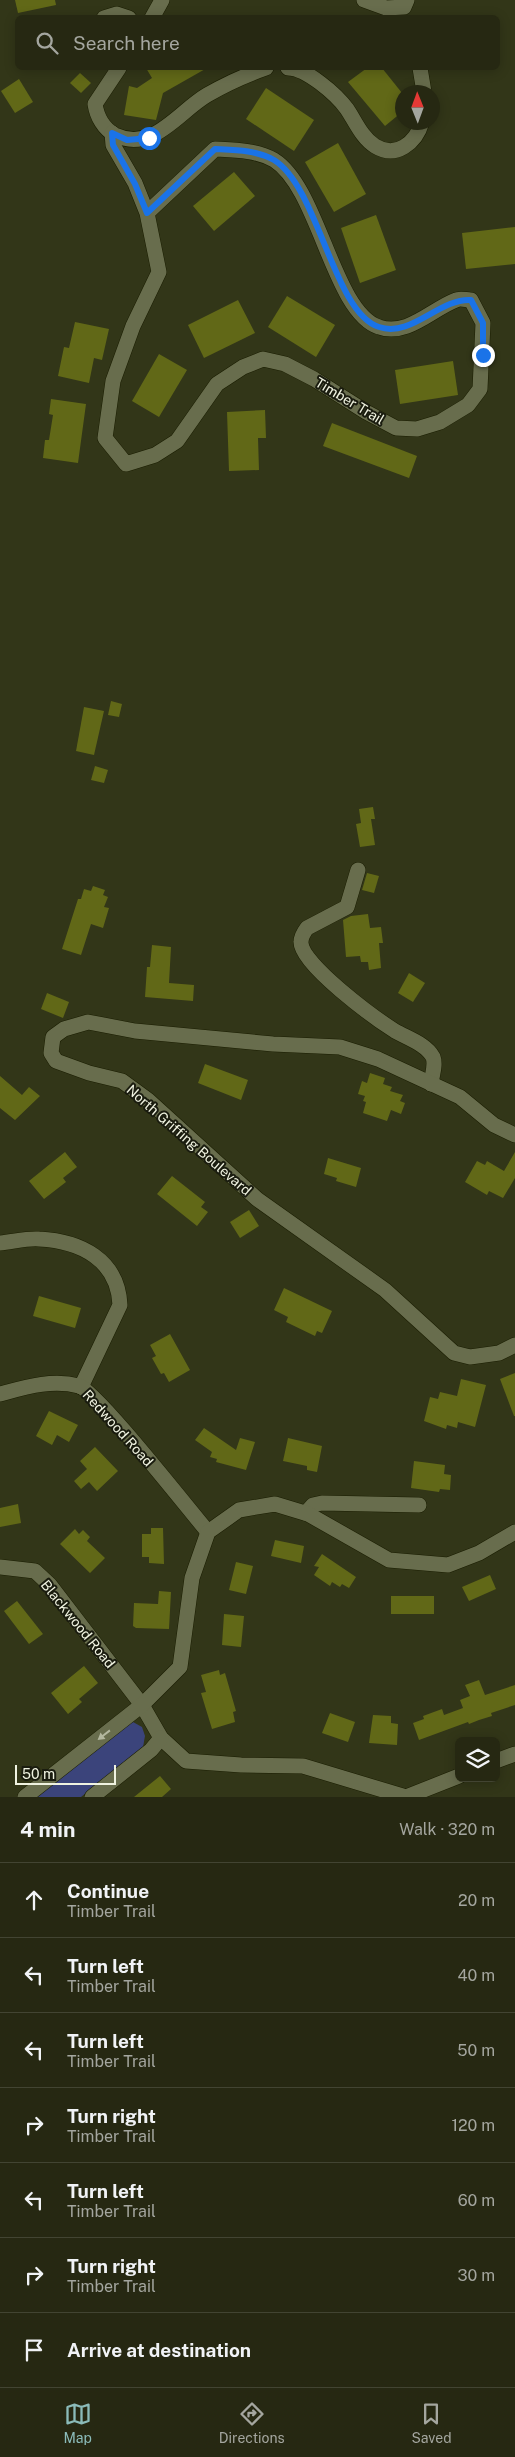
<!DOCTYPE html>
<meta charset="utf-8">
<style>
body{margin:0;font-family:"Public Sans",sans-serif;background:#2e301b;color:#f1f3f6}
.controls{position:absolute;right:15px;bottom:15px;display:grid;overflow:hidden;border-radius:8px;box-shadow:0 2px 12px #0003}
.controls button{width:45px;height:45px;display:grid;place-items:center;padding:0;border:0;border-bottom:1px solid #424432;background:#262812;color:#f1f3f6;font:25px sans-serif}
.compass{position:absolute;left:395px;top:85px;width:45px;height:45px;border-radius:50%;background:#262812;box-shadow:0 2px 12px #0003;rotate:359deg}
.scale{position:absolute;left:15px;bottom:12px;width:101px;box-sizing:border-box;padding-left:5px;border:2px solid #f0f3e1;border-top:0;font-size:14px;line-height:18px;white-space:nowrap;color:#f0f3e1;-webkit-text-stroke:4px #1a1c0f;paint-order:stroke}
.stop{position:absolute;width:15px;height:15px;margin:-11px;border:4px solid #1a73e8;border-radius:50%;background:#fff}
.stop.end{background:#1a73e8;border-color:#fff;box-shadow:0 1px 5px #0008}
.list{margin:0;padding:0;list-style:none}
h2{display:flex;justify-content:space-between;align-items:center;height:65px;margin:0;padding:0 20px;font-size:21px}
h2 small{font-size:16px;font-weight:400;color:#a4a69f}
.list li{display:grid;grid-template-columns:32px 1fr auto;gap:15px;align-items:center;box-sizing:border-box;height:75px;padding:0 20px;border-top:1px solid #424432}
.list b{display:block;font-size:19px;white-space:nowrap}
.list p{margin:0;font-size:16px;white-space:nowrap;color:#a4a69f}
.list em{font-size:16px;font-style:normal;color:#a4a69f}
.icon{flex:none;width:28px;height:28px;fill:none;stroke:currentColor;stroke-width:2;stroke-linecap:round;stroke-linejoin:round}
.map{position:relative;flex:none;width:515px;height:1797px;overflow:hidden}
.search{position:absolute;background:#262812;box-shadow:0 2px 12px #0003;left:15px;right:15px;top:15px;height:55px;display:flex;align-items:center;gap:12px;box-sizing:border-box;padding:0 18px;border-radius:8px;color:#a4a69f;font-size:19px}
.sheet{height:590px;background:#262812}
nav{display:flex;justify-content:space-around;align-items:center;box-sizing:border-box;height:70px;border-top:1px solid #424432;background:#262812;font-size:14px;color:#a4a69f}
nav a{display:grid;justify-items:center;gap:2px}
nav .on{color:#8bbbb9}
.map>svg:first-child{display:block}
.green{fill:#3b447b}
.building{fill:#616817}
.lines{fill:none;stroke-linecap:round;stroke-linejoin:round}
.minor-casing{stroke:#1a1d01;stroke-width:16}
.minor{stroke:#686d4d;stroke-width:15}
.oneway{fill:#b3b79e}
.route{stroke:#1a73e8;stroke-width:6}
.labels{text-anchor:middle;stroke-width:4;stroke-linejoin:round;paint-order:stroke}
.street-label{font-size:14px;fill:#f0f3e1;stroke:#1a1c0f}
</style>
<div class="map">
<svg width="515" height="1797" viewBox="0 0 515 1797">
<rect width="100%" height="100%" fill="#323618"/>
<polygon class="green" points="133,1722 142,1727 145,1736 143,1747 81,1797 33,1797 123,1724"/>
<g class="building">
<polygon points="15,0 55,0 56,5 18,13"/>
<polygon points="146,68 207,68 163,93 156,120 124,115 129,86 137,88 152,78"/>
<polygon points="367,68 382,68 402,93 402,112 385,126 348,82"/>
<polygon points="80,73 91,83 81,93 70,83"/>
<polygon points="19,79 33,102 15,113 1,91"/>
<polygon points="266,88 314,120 294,151 246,119"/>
<polygon points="338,143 366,194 334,212 305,162"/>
<polygon points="234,172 255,196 214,231 193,206"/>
<polygon points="376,215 396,270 360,283 341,228"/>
<polygon points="515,227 515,264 466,269 462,233"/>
<polygon points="287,296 335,325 316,357 268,327"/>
<polygon points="238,300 255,333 204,358 188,325"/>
<polygon points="75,322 109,329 102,360 94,358 89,383 58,376 64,347 69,348"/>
<polygon points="159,354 187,370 159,417 132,401"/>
<polygon points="453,361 458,395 400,404 395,370"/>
<polygon points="51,399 86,404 78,463 43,458 45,440 49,440 53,415 49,414"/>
<polygon points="265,410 266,438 258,438 259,470 229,471 227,412"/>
<polygon points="332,423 417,456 409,478 323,446"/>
<polygon points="111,701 122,704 119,717 108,715"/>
<polygon points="84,707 104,711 94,755 76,751"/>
<polygon points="95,766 108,770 104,783 91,780"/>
<polygon points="373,807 375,819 371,819 375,845 360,847 356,824 361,823 359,809"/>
<polygon points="367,873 379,876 374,893 362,890"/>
<polygon points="93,886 105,890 103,895 108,897 104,907 109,908 103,928 91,924 81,955 62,949 78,899 81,899 84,889 91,891"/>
<polygon points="368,914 370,928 381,927 383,943 379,943 381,968 369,970 368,962 361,962 360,956 346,957 343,920 351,916"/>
<polygon points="152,945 171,947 169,983 194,985 193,1001 145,997 147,967 150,967"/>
<polygon points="409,973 425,983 413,1002 398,993"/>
<polygon points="47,993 69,1002 63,1018 41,1009"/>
<polygon points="205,1064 248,1080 241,1100 198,1083"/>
<polygon points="370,1073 385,1078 383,1084 392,1087 390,1091 403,1095 400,1101 405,1103 401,1114 391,1110 387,1121 363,1113 366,1102 363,1101 365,1096 358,1094 362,1081 367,1083"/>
<polygon points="0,1076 22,1095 29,1087 40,1096 15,1120 0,1108"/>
<polygon points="65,1152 77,1167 63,1178 66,1182 44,1199 29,1181"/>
<polygon points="515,1152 515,1178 503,1198 489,1191 487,1195 465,1182 477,1161 485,1165 487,1161 504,1171"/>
<polygon points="328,1158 361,1168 356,1187 336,1181 337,1178 324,1174"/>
<polygon points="172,1176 205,1202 201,1207 208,1212 197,1226 157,1194"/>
<polygon points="249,1210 259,1226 240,1238 230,1222"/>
<polygon points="284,1288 332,1311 322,1333 317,1331 315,1336 286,1322 288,1317 274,1310"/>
<polygon points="39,1296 81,1308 75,1328 33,1316"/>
<polygon points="170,1334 190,1370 169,1382 164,1373 161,1374 152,1358 156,1356 150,1345"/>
<polygon points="515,1373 515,1416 514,1416 500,1379"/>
<polygon points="461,1379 486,1385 475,1427 458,1422 457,1428 447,1425 446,1429 424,1421 430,1397 438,1399 440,1392 457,1396"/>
<polygon points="49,1411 78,1425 69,1442 57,1435 52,1445 36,1436"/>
<polygon points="204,1428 236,1450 240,1438 255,1442 246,1470 216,1462 217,1459 210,1457 212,1452 195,1440"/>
<polygon points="288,1438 322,1446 317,1472 307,1470 307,1466 283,1461"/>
<polygon points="95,1447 118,1471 97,1491 89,1482 81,1489 74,1481 87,1469 80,1461"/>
<polygon points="414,1461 445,1465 444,1474 451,1475 450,1490 440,1489 439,1492 411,1488"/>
<polygon points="18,1504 21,1523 0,1527 0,1508"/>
<polygon points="151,1528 163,1528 164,1564 149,1563 149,1557 142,1557 142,1534 151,1534"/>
<polygon points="75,1529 79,1534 83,1530 90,1537 87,1541 105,1558 90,1573 60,1544"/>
<polygon points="275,1540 304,1546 301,1563 271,1556"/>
<polygon points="322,1554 356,1577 349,1588 342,1584 340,1587 332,1582 330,1586 314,1575 319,1567 314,1566"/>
<polygon points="236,1562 253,1566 246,1594 229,1590"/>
<polygon points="490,1575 496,1589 469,1601 462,1587"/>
<polygon points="159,1591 171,1592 169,1629 136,1628 133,1626 134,1603 158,1604"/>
<rect x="391" y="1596" width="43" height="18"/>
<polygon points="17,1601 43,1634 29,1644 4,1611"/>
<polygon points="224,1614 244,1616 241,1647 222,1645"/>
<polygon points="84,1666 98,1683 79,1699 82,1702 68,1714 51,1693"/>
<polygon points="219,1670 220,1675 225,1673 236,1711 233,1712 235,1722 212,1729 201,1693 206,1692 201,1675"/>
<polygon points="479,1680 485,1695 515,1685 515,1705 491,1713 492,1716 479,1720 469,1724 468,1722 419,1740 413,1723 424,1719 423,1716 442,1709 444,1715 463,1708 460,1700 470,1696 465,1685"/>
<polygon points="330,1713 355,1722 348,1742 322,1733"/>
<polygon points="373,1715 391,1716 391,1723 398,1724 397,1745 369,1743"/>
<polygon points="160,1776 171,1789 162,1797 134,1797"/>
</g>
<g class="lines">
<defs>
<g id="minor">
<polyline points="364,0 386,8 404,7 407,0"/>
<polyline points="104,18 117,14 129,18"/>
<polyline points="152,18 162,0"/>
<path d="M119,68L95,104C97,117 104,129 115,135C153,153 178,112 207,95C226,84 246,75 266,68"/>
<path d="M288,68C306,68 336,94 347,109C355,121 362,138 375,146C396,159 416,143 422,122"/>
<polyline points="420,68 424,92"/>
<path d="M112,133L113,145L135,183L147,213L159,272L133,326L113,381L105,438L126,464L155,455L177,441L217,384L243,367L263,359L285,364L314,379L366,412L396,428L417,429L440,422L468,405L480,389L483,323L471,300C466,300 460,298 456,300C432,309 407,337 379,327C333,312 319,188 274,160C256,150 235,150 215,149L147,213"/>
<path d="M358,870L347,907L307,928C304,932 301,937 301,942C300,964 376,1019 395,1031C407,1038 426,1044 433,1057C436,1065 432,1075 431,1084"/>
<polyline points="515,1135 494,1125 460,1097 378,1059 340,1047 273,1044 135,1031 88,1022 64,1029 53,1037 51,1053 56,1061 89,1073 122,1081 148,1100 257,1199 385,1290 454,1353 470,1357 499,1353 515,1345"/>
<path d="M0,1243C12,1242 27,1238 39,1239C81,1241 118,1260 120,1305L81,1387"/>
<path d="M0,1394C26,1387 52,1379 79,1386C95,1390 190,1511 208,1532"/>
<polyline points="306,1513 313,1505 322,1503 419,1505"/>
<polyline points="0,1567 35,1571 50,1585 142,1705 161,1738 186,1761 241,1765 303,1766 406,1797 459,1776"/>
<polyline points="496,1761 515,1754"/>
<polyline points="25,1797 142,1705 180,1667 192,1578 208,1532 239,1510 275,1504 308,1514 389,1560 448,1565 479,1553 515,1532"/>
<polyline points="92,1797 151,1750 161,1738"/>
</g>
</defs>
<use href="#minor" class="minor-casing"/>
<use href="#minor" class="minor"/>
</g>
<defs><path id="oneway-solid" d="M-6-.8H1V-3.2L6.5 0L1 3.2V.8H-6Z" transform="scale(1.25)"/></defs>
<use class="oneway" href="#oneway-solid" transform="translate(104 1735) rotate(142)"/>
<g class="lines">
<path class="route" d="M149,138L127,140L112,133L113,145L135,184L147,213L215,149C235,150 256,150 274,160C319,188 333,312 379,327C412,338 439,298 471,300L483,323V355"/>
</g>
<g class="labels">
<g class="street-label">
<text transform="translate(350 401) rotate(31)" y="5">Timber Trail</text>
<text transform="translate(189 1140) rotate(41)" y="5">North Griffing Boulevard</text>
<text transform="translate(118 1428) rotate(48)" y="5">Redwood Road</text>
<text transform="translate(78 1624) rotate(51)" y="5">Blackwood Road</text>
</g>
</g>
</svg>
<div class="controls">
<button><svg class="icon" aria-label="layers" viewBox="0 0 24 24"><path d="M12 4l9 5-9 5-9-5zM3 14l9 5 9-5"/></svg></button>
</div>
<svg class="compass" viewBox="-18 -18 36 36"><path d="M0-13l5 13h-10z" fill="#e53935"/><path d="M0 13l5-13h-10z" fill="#a4a69f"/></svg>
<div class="scale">50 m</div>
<div class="stop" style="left:149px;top:138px"></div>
<div class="stop end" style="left:483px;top:355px"></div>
<div class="search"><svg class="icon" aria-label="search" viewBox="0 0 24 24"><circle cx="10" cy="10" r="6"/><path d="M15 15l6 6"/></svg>Search here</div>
</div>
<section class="sheet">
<h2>4 min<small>Walk · 320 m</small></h2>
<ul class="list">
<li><svg class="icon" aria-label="ahead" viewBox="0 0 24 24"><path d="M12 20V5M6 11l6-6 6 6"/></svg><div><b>Continue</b><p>Timber Trail</p></div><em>20 m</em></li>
<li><svg class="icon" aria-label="left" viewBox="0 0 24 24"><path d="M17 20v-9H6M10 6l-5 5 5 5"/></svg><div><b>Turn left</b><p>Timber Trail</p></div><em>40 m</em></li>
<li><svg class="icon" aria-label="left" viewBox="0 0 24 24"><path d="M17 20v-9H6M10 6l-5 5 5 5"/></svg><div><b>Turn left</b><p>Timber Trail</p></div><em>50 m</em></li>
<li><svg class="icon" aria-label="right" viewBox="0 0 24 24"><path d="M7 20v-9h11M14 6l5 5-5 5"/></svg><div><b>Turn right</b><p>Timber Trail</p></div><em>120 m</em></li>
<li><svg class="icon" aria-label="left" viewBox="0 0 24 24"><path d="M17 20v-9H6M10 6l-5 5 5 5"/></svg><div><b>Turn left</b><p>Timber Trail</p></div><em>60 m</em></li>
<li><svg class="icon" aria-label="right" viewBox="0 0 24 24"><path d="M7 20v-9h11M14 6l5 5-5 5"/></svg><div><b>Turn right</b><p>Timber Trail</p></div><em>30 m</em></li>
<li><svg class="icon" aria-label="arrive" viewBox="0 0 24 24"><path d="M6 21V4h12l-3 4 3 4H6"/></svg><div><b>Arrive at destination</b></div></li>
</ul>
</section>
<nav>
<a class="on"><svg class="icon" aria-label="map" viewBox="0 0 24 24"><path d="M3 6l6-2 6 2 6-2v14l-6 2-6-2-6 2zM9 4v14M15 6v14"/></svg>Map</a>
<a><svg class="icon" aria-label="directions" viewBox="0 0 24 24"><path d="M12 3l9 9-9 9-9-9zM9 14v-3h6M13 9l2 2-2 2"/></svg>Directions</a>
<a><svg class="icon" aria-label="saved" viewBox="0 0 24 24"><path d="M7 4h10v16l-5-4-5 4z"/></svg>Saved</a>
</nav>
